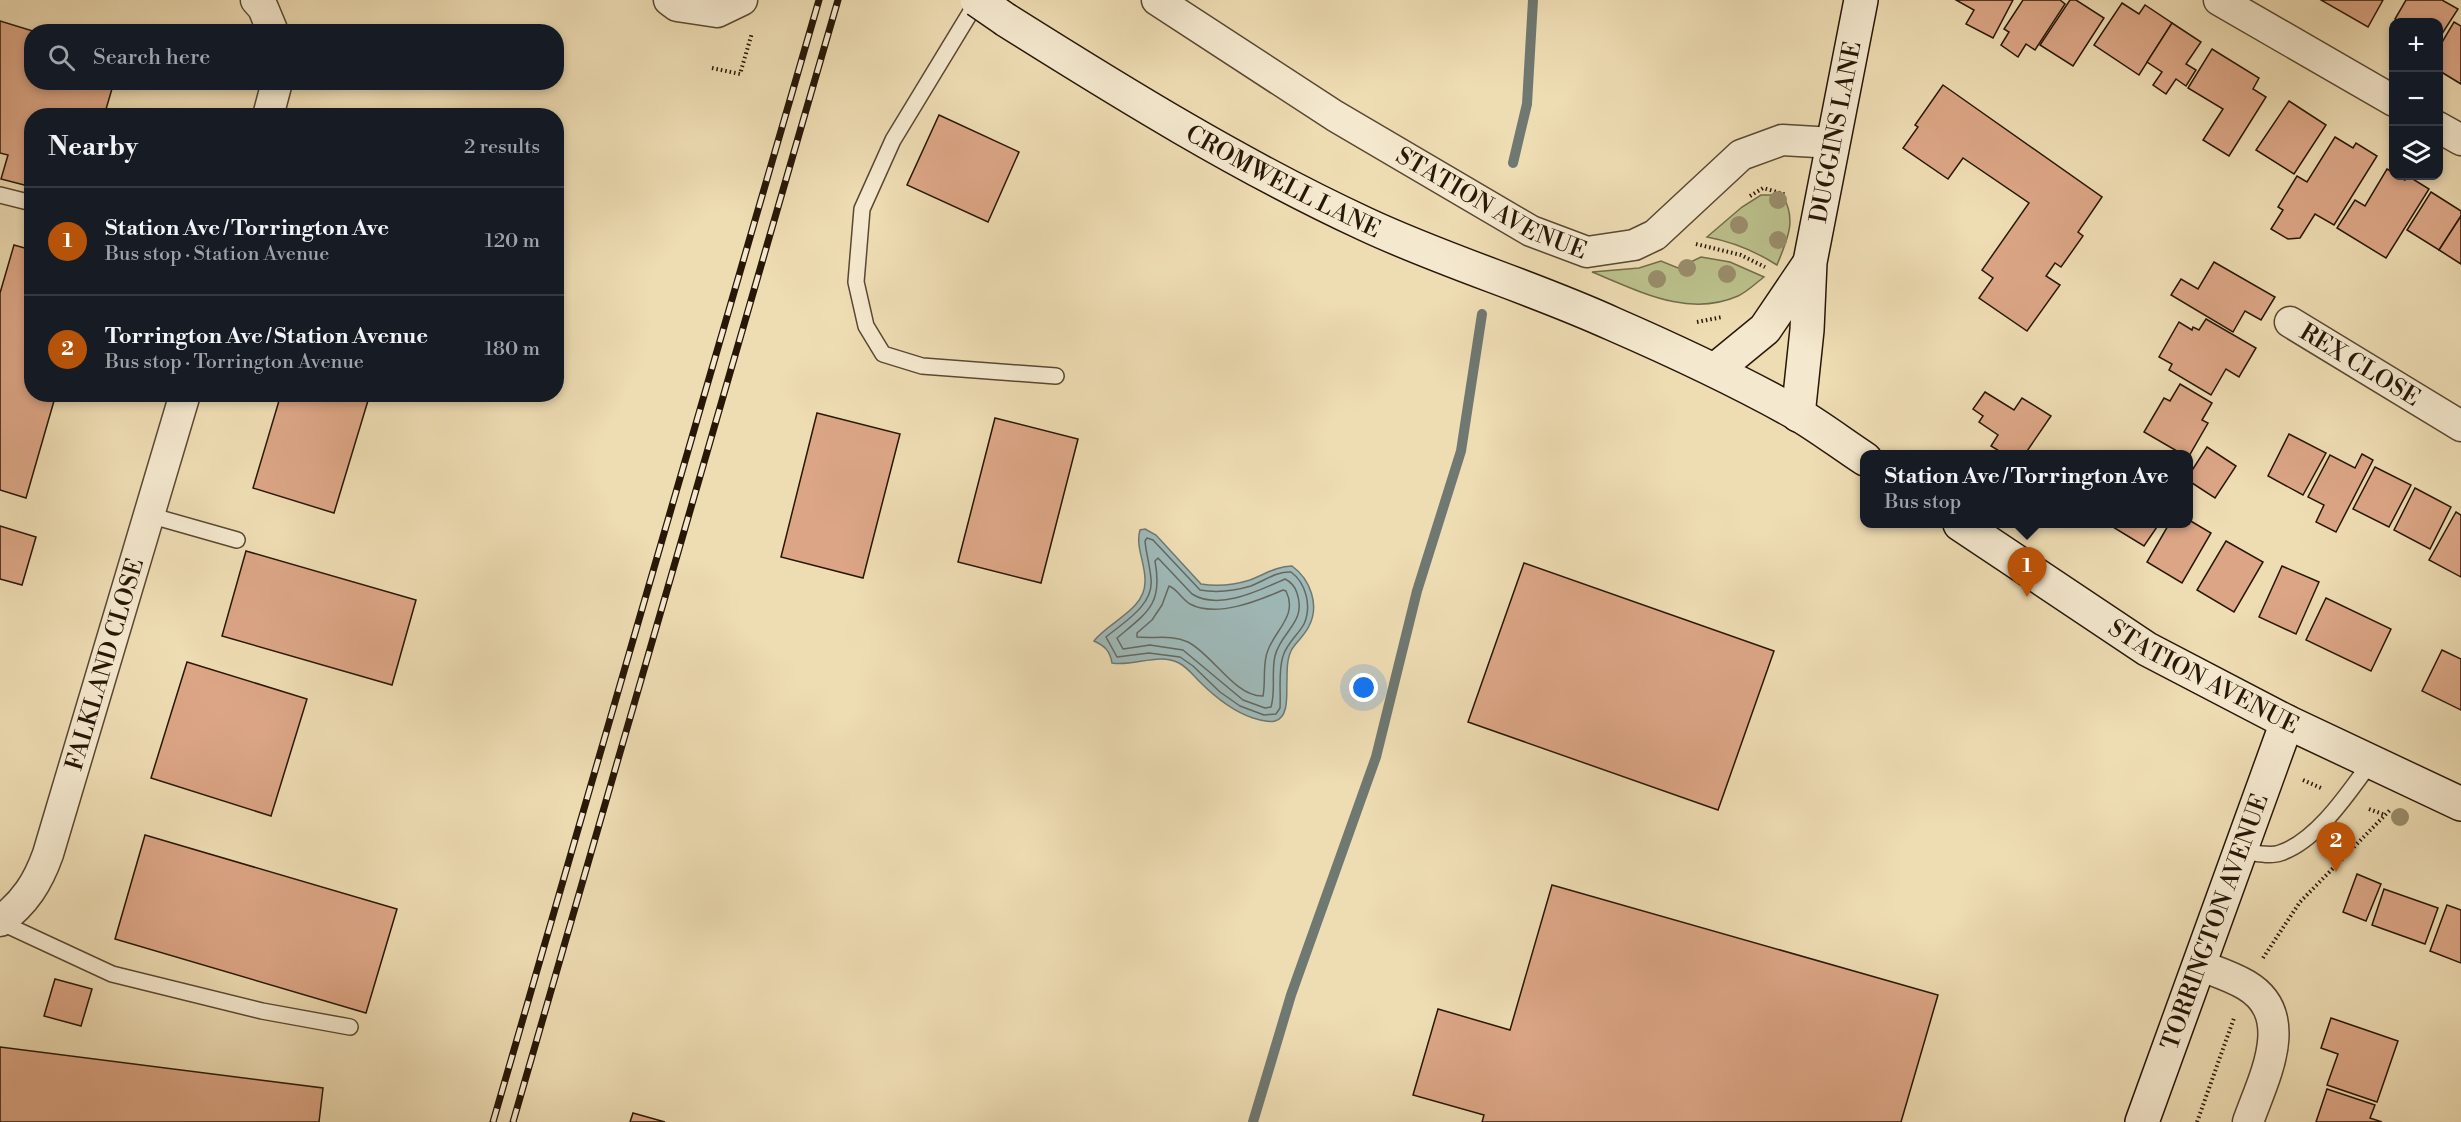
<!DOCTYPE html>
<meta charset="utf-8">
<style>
body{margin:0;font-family:"Libre Bodoni",serif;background:#242831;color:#f1f3f6}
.controls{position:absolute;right:18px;top:18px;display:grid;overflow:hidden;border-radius:12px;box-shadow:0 3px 9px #0003}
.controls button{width:54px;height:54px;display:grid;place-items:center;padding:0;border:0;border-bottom:2px solid #363941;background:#171b24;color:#f1f3f6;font:30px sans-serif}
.you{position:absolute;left:1364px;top:688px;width:21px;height:21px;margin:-15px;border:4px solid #fff;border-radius:50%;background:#1a73e8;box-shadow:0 0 0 9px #1a73e833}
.badge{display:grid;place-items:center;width:39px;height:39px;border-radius:50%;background:#b45309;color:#fff;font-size:20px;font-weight:700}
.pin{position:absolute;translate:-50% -50px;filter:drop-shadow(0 2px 3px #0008)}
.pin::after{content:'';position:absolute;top:32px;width:21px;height:18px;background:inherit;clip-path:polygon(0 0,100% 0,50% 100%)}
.popup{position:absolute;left:1860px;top:450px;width:333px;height:78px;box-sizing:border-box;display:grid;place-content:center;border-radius:12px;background:#171b24;filter:drop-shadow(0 2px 4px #0005);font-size:20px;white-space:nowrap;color:#9ea1a6}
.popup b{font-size:22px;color:#f1f3f6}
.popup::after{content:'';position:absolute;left:50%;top:100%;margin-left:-12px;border:12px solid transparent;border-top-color:#171b24}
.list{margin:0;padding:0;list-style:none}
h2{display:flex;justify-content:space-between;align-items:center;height:78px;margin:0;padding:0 24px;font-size:26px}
h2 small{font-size:20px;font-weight:400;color:#9ea1a6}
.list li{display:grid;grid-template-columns:39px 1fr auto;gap:18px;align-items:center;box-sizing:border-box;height:108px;padding:0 24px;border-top:2px solid #363941}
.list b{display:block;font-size:22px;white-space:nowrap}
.list p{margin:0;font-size:20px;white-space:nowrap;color:#9ea1a6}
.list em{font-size:20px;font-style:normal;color:#9ea1a6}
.icon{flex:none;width:33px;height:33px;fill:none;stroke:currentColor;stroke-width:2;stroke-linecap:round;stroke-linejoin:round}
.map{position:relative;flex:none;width:2461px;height:1122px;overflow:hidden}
.search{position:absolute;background:#171b24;box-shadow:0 3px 9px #0003;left:24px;top:24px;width:540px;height:66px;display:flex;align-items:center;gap:15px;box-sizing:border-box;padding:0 21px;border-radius:24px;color:#9ea1a6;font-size:22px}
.panel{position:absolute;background:#171b24;box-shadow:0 3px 9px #0003;left:24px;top:108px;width:540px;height:294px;border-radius:24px}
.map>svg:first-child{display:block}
.green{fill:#bbc08b;stroke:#726c49;stroke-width:1.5}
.water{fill:#9fb9b8;stroke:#6f7871;stroke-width:1.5}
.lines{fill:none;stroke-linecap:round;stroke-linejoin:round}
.shore{stroke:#646860;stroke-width:1.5}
.stream{stroke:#6f7871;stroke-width:10}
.building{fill:#dca686;stroke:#281707;stroke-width:1.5}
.lane-casing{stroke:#5a4832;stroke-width:18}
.street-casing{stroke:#5a4832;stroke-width:33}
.secondary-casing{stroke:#281707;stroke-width:36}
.path{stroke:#281707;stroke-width:4;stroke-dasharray:1.5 3;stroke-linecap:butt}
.lane{stroke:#f4e8ce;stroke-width:15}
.street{stroke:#f4e8ce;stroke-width:30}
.secondary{stroke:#f4e8ce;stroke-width:33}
.rail-casing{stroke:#281707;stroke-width:7}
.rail{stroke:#f4e8ce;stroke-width:4.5;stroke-dasharray:14;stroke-linecap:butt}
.secondary-bridge-casing{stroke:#281707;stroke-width:36;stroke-linecap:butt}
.secondary-bridge{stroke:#f4e8ce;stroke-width:33}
.tree{fill:#998c6a}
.labels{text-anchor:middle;stroke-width:4.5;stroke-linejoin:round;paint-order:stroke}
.street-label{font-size:24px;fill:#281707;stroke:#f4e8ce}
</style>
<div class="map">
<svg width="2461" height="1122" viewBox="0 0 2461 1122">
<rect width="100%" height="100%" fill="#eedcb3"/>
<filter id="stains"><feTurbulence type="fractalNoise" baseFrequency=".00333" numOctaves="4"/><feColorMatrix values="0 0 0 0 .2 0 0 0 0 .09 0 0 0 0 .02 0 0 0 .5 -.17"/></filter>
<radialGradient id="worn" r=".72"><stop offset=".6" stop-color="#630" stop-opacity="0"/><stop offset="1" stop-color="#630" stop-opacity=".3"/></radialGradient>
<g class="green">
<path d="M1761,195H1775L1784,198C1797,222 1786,242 1777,265C1755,251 1734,242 1707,237L1742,207Z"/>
<path d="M1701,257L1730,262L1764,277C1756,283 1747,292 1738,296C1688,318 1639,291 1592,272L1639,268L1661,261L1678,268Z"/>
</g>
<path class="water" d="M1145,529L1156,535L1201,584C1218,587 1234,585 1250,580C1264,575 1276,566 1292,566C1310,579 1320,605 1309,626C1305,635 1297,641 1292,649C1287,658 1287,669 1287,680C1286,692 1290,717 1275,721C1268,723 1260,720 1253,718C1232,711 1215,697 1200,682C1193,675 1188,668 1179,663C1158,652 1134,667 1112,663C1110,651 1105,646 1094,641C1108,622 1145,610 1145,582C1146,564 1135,547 1140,530Z"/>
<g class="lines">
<g class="shore">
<path d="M1147,538L1153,540L1200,590C1217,593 1234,591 1251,586C1264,581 1277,571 1291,572C1306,583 1312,606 1304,624C1298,635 1287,643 1283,656C1278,671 1281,691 1280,708L1276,714L1264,715L1240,706L1220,692L1193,666L1180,657L1149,653L1117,657L1106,637C1124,622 1154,605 1151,579C1150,566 1146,553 1145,541Z"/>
<path d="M1158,558L1192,594C1219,611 1260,590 1285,579C1291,582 1295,586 1297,593C1307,623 1281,631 1275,656C1271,673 1276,691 1271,707L1265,708L1243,700L1183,650L1150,645L1123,649L1117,638C1148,612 1163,604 1155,561Z"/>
<path d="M1169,586C1177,589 1182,599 1190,604C1216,618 1258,601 1283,590L1286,591C1298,615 1276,629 1268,650C1262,664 1266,681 1263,696C1235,697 1212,654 1188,642C1171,634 1154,639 1137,637V633L1152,620L1162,605Z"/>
</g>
<g class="stream">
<polyline points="1513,163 1527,104 1533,0"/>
<polyline points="1253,1122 1291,995 1376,757 1417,591 1461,451 1482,314"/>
</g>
</g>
<g class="building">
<polygon points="1956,0 2013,0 1993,38 1966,24 1974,10"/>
<polygon points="2023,0 2060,0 2065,4 2035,50 2026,44 2018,57 2001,45 2009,32 2004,29"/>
<polygon points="2070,0 2076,0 2104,18 2073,66 2040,45"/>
<polygon points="2321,0 2383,0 2368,27"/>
<polygon points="2406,0 2442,0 2458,9 2438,40 2438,22 2401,22 2395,19"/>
<polygon points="2122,3 2139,14 2145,5 2172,23 2139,75 2094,45"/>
<polygon points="0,21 36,32 32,32 32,82 114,82 104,116 32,116 32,187 1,179 8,155 0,153"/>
<polygon points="2454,22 2461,26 2461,84 2438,70 2438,49"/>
<polygon points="2172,23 2201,42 2186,64 2196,70 2186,86 2176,79 2166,94 2153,85 2162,72 2147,62"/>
<polygon points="2212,49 2259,78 2253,89 2266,97 2229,156 2203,140 2223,109 2188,88"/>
<polygon points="1943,85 2102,197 2078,232 2083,236 2061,267 2055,263 2046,276 2060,285 2027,331 1979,298 1993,278 1982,270 2029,203 1963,158 1948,179 1903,148 1918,127 1915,125"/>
<polygon points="2289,101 2326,125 2294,174 2256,150"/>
<polygon points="939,115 1019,152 988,222 907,185"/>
<polygon points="2335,137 2353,148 2356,143 2377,156 2334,225 2315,214 2300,238 2288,239 2271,229 2283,210 2278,207 2297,176 2307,182"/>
<polygon points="2387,169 2394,173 2394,176 2405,180 2408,176 2429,189 2386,258 2337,228 2355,200 2365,206"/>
<polygon points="2431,192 2461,211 2461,216 2439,250 2407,230"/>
<polygon points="2461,216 2461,264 2439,250"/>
<polygon points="14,245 32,250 32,394 56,394 26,498 0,490 0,293"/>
<polygon points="2214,262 2275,297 2261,320 2245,311 2233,332 2171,295 2181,279 2198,289"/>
<polygon points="2206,319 2256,348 2239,377 2226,369 2211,395 2169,370 2172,364 2159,357 2179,322 2192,330 2193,327 2199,330"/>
<polygon points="2180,384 2212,403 2202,420 2208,423 2189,456 2182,454 2144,432 2164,398 2170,401"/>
<polygon points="1985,392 2014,410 2022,398 2051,416 2025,454 2004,454 1991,446 1998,435 1979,422 1983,416 1973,409"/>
<polygon points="281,394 370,394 334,513 253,488"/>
<polygon points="817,413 900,434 863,578 781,557"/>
<polygon points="995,418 1078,439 1041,583 958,562"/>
<polygon points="2289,434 2326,453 2303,495 2268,476"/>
<polygon points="2207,447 2236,466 2215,498 2189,481 2189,475"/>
<polygon points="2362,454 2373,460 2336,532 2316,522 2324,505 2308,497 2330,455 2355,468"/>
<polygon points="2375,467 2411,485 2389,527 2353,509"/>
<polygon points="2415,488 2451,507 2430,549 2394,530"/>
<polygon points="2456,512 2461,515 2461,577 2429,560"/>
<polygon points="2189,520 2211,533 2182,583 2147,562 2169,524 2189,524"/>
<polygon points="2108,524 2159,524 2144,546"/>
<polygon points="0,526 36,537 22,585 0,579"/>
<polygon points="2226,541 2263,562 2234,612 2197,590"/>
<polygon points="246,551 416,600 392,685 222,636"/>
<polygon points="1524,563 1774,651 1718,810 1468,722"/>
<polygon points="2282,566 2319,582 2296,634 2259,617"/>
<polygon points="2326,598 2391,629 2371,671 2306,640"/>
<polygon points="2442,650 2461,659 2461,710 2422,691"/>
<polygon points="187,662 307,699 271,816 151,778"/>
<polygon points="145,835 397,909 366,1013 115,939"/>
<polygon points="2357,874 2381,884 2366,921 2343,912"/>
<polygon points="1552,885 1938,995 1901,1122 1482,1122 1484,1115 1413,1095 1438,1009 1510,1030"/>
<polygon points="2384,889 2438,908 2425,944 2372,925"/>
<polygon points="2447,905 2461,910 2461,963 2430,951"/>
<polygon points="55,979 92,989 81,1026 44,1016"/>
<polygon points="2331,1018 2398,1041 2377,1102 2327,1085 2338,1054 2321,1048"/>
<polygon points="0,1047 323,1088 319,1122 0,1122"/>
<polygon points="2327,1089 2375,1105 2370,1118 2382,1122 2316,1122"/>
<polygon points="633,1113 665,1122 630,1122"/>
</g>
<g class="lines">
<defs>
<g id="lane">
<polyline points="978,0 893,140 862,209 856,282 866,326 883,354 922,366 1056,376"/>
<polyline points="0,195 32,203"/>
<polyline points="149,515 237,540"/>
<path d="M2239,851C2250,852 2270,857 2280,853C2317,841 2349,792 2371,762"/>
<polyline points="0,922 112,974 262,1011 350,1027"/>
</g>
<g id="street">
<polyline points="256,0 263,8 273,32"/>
<polyline points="669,0 677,6 717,12 742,0"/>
<path id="s1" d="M1157,0L1335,116L1531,231L1587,252L1634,245L1655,235L1741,155L1782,140L1834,143"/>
<polyline points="2219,0 2394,101"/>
<polyline points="268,116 277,82"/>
<polyline points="2438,127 2461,140"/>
<path id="s2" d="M2290,322L2461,426"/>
<path id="s3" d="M0,921C25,903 38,882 48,854L185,394"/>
<path d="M2199,965C2214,971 2231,976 2246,985C2298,1016 2263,1079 2248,1122"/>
</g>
<g id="secondary">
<path id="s4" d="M1006,20C1122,93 1240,166 1365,224C1446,262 1532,287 1613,324C1675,351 1737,380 1796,413C1820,427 1842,444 1865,459"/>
<polyline points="1715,370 1765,329 1809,264"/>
<path id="s5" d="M1798,415L1807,330L1810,262L1861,0"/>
<path id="s6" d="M1960,524L2147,649L2287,722L2461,804"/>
<path id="s7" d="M2142,1122L2287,722"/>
</g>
</defs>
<use href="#lane" class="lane-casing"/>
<use href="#street" class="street-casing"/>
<use href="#secondary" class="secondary-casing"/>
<g class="path">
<polyline points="712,68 740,74 752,33"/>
<polyline points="1750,196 1763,188 1787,195"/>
<polyline points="1696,244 1741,255 1765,267"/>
<polyline points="1697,322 1722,317"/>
<polyline points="2303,780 2321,788"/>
<polyline points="2369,809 2385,815"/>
<polyline points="2263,958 2300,902 2391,809"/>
<polyline points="2197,1122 2234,1018"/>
</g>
<use href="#lane" class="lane"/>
<use href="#street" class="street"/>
<use href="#secondary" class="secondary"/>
<defs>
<g id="rail">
<polyline points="493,1122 819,0"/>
<polyline points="513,1122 838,0"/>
</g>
</defs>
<use href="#rail" class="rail-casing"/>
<use href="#rail" class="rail"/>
<defs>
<polyline id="secondary-bridge" points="977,0 1006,20"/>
</defs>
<use href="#secondary-bridge" class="secondary-bridge-casing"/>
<use href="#secondary-bridge" class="secondary-bridge"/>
</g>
<g class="tree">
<circle cx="1778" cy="200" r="9"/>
<circle cx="1739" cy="225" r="9"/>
<circle cx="1778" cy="240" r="9"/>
<circle cx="1687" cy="268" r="9"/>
<circle cx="1727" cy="274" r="9"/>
<circle cx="1657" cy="279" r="9"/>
<circle cx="2400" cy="817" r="9"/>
</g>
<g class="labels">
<g class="street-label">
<text dy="8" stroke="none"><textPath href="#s5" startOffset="286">DUGGINS LANE</textPath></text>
<text dy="8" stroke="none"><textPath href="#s4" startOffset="321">CROMWELL LANE</textPath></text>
<text dy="8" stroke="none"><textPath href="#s1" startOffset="392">STATION AVENUE</textPath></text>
<text dy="8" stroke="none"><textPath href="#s2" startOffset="82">REX CLOSE</textPath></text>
<text dy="8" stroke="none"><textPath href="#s3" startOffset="282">FALKLAND CLOSE</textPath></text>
<text dy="8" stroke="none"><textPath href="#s6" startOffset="288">STATION AVENUE</textPath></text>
<text dy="8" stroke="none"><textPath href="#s7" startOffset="213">TORRINGTON AVENUE</textPath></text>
</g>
</g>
<rect width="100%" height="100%" filter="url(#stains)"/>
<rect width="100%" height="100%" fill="url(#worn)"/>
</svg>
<div class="controls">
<button>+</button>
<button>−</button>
<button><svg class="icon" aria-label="layers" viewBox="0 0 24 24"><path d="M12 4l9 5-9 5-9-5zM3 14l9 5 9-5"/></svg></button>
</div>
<div class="you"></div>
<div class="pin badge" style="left:2027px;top:597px">1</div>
<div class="popup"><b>Station Ave / Torrington Ave</b>Bus stop</div>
<div class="pin badge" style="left:2336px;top:872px">2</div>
<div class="search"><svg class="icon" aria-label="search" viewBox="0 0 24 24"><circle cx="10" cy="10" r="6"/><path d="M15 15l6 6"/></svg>Search here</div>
<section class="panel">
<h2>Nearby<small>2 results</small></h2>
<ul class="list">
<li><span class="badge">1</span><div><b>Station Ave / Torrington Ave</b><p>Bus stop · Station Avenue</p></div><em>120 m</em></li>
<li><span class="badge">2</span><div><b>Torrington Ave / Station Avenue</b><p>Bus stop · Torrington Avenue</p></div><em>180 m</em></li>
</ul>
</section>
</div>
